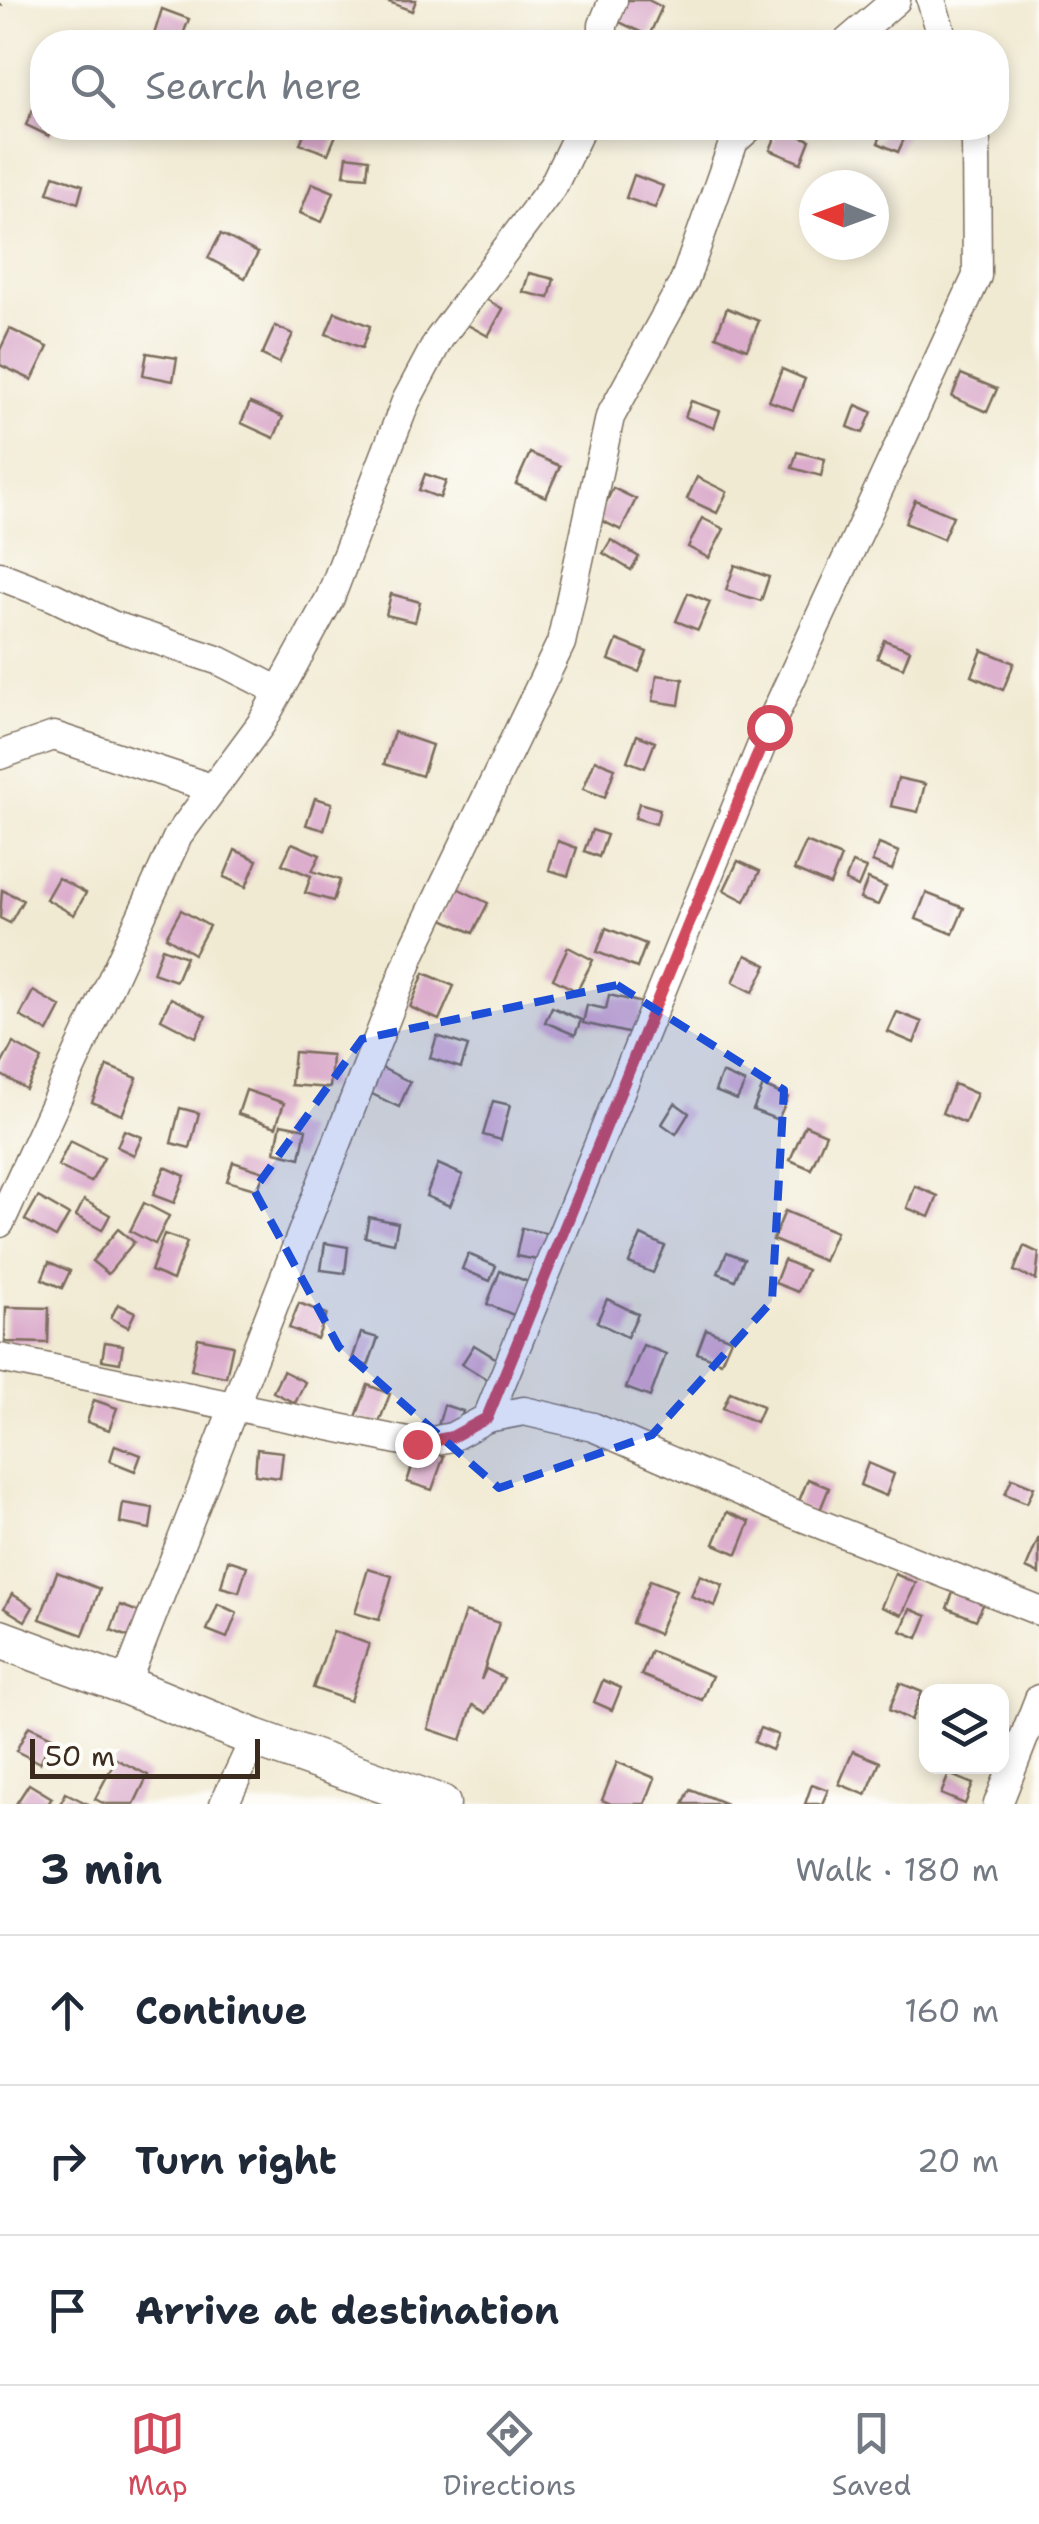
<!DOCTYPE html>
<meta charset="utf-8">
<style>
body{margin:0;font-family:"Shantell Sans",sans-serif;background:#f6f6f7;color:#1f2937}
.controls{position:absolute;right:30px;bottom:30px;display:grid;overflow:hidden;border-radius:20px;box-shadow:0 5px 15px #0003}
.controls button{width:90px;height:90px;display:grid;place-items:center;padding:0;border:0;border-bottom:2px solid #e0e1e3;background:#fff;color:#1f2937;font:50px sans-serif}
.compass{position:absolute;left:799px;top:170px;width:90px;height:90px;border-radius:50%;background:#fff;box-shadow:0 5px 15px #0003;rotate:271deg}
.scale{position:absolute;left:30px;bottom:25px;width:230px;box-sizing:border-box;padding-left:10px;border:5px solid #3b2a1e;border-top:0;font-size:28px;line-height:35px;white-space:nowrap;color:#3b2a1e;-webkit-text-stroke:8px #fdfcf7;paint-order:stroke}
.stop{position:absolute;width:30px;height:30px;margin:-22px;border:8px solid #d1495b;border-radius:50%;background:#fff}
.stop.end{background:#d1495b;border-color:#fff;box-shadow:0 2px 10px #0008}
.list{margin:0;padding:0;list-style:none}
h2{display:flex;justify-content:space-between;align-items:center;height:130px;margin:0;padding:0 40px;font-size:42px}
h2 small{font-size:32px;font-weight:400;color:#747a83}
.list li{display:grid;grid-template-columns:65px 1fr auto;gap:30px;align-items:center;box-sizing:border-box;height:150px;padding:0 40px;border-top:2px solid #e0e1e3}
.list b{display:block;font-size:38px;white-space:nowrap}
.list em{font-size:32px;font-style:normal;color:#747a83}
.icon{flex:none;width:55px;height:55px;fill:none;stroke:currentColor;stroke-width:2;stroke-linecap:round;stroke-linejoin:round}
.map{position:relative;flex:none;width:1039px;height:1804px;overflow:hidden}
.search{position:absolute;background:#fff;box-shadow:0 5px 15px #0003;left:30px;right:30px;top:30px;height:110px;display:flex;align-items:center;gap:25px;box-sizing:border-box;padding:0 35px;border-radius:40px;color:#747a83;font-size:38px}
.sheet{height:580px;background:#fff}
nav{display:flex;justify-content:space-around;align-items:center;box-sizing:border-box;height:140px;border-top:2px solid #e0e1e3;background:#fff;font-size:28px;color:#747a83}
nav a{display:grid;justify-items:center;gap:5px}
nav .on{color:#d1495b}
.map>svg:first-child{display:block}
.building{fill:#dbaccc}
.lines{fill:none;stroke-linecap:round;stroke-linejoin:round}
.street-casing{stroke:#7b6d5d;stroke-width:31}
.secondary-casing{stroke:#7b6d5d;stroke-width:41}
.path{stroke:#7b6d5d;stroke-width:5;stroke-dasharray:2.5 8;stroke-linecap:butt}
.street{stroke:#fff;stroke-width:28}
.secondary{stroke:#fff;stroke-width:38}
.route{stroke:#d1495b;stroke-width:12}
.marked{fill:#1d4ed8;fill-opacity:0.2;stroke:#1d4ed8;stroke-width:8;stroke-dasharray:20 12;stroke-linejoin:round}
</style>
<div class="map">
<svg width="1039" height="1804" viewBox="0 0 1039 1804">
<rect width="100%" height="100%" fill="#fdfcf7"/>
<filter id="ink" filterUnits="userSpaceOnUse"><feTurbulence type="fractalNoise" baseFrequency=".01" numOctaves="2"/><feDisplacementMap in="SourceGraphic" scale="20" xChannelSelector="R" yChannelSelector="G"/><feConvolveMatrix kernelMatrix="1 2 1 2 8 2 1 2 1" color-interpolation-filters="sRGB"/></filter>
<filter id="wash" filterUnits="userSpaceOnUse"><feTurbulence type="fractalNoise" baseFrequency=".0048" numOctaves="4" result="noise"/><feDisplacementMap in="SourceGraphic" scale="40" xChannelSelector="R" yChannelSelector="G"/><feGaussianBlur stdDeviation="2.25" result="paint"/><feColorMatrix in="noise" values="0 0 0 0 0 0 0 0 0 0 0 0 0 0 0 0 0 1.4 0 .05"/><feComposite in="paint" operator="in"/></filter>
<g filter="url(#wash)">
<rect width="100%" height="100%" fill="#f1ead3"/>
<g id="blocks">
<g class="building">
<polygon points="384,0 416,0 412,11"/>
<polygon points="627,0 648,0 662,7 649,36 617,21"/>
<polygon points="162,9 189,19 180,42 152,41"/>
<polygon points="42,89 42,128 53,128 49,136 26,125"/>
<polygon points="306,128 318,128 336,135 328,154 300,144"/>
<polygon points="779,128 810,140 801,163 770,150"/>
<polygon points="884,128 908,130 898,152 878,143"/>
<polygon points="347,156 369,159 367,177 344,175"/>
<polygon points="54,175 83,185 78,203 48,193"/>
<polygon points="634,175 663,186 655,208 626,198"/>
<polygon points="312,183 334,192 322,222 300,213"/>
<polygon points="221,234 258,253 245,278 208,258"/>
<polygon points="529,273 554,279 549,298 523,292"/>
<polygon points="482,297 503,309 488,336 466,324"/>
<polygon points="727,308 759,321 747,349 716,336"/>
<polygon points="335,312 370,326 362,348 326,334"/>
<polygon points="275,326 293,334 279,363 262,355"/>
<polygon points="10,329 48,347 32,380 0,365 0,350"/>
<polygon points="147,353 177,358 173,381 143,375"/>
<polygon points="782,369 805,379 793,410 769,401"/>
<polygon points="961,374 997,389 987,412 952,397"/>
<polygon points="691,401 720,411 714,428 685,417"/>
<polygon points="250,403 283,417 274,438 241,423"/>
<polygon points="856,405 872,412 863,433 848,427"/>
<polygon points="797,452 825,459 821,476 792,468"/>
<polygon points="530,453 560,466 546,497 516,484"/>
<polygon points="425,474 446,481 440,498 419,490"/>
<polygon points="697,477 727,492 717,513 687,499"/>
<polygon points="613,488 636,499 621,530 598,519"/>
<polygon points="915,500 953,516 943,539 905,523"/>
<polygon points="702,518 724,529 709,558 688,547"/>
<polygon points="611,540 639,557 631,570 603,553"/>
<polygon points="735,565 769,577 761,601 726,590"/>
<polygon points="688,593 710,602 698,630 676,621"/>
<polygon points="391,594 420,602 415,622 386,615"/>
<polygon points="617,640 647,652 639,672 609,660"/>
<polygon points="884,640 910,650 903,668 877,658"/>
<polygon points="982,650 1014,663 1003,690 972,676"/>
<polygon points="657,675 683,679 679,705 653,701"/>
<polygon points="394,732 432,745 422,776 384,764"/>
<polygon points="637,735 655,742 645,768 627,761"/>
<polygon points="595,760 615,768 605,797 583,789"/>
<polygon points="898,778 925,784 918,812 891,806"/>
<polygon points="315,798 332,803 324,830 306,825"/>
<polygon points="639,803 660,809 656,824 635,818"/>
<polygon points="592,830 607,835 599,857 584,851"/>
<polygon points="558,841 577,848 568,876 549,870"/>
<polygon points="806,842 841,857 830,885 794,870"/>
<polygon points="292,843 320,855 312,871 340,880 333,901 305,893 311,876 282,864"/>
<polygon points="879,844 899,852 892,870 872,862"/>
<polygon points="235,850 257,860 246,887 224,877"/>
<polygon points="738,861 760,871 745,901 724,890"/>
<polygon points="852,863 866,868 858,887 845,881"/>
<polygon points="58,878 86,893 74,915 46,899"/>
<polygon points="868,879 886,887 878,905 860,899"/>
<polygon points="455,887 488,903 473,933 441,918"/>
<polygon points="2,890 23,900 10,923 0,918"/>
<polygon points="926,893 964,908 953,934 916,919"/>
<polygon points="181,910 209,926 194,954 166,937"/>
<polygon points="606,928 646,944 637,968 597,952"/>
<polygon points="568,947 593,960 577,991 553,979"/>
<polygon points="162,948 186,957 176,981 153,973"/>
<polygon points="746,955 767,965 753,992 733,982"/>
<polygon points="424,973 454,986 439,1020 410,1007"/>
<polygon points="33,991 61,1007 48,1032 20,1016"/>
<polygon points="609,995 643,1003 636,1035 583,1023 587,1005 606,1009"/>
<polygon points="171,998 206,1016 196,1037 161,1019"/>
<polygon points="552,1007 581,1020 575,1035 545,1022"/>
<polygon points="897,1012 922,1022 914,1043 888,1032"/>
<polygon points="437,1036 468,1046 461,1068 430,1058"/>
<polygon points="13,1043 42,1059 26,1089 0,1074 0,1067"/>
<polygon points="294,1052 332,1055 330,1088 291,1085"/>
<polygon points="107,1066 137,1078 122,1115 92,1102"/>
<polygon points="378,1066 410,1082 399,1107 366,1091"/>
<polygon points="722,1073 745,1083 737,1100 715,1091"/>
<polygon points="954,1084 977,1094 965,1123 942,1113"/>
<polygon points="763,1086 788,1097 778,1120 753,1110"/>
<polygon points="246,1090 284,1103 276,1127 238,1114"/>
<polygon points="493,1101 510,1105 501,1140 483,1135"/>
<polygon points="675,1103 689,1113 676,1134 662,1124"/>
<polygon points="180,1108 199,1113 190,1148 171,1143"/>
<polygon points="281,1124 306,1129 300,1158 275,1152"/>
<polygon points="805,1125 826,1134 811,1169 790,1160"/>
<polygon points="124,1130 142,1137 134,1155 117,1147"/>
<polygon points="70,1141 104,1158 91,1182 58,1166"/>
<polygon points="233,1162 264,1172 258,1190 227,1181"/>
<polygon points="438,1164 463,1175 450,1206 426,1196"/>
<polygon points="165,1167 185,1176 174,1203 153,1195"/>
<polygon points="915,1186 938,1196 929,1217 907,1208"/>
<polygon points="38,1197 69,1215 56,1237 25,1220"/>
<polygon points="84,1200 110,1215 102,1230 76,1216"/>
<polygon points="144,1203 169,1216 155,1244 130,1231"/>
<polygon points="785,1211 836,1232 824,1261 773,1240"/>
<polygon points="369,1217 398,1223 394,1243 365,1237"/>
<polygon points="522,1228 549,1234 543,1261 516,1256"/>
<polygon points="118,1229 134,1242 108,1274 92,1261"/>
<polygon points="164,1234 187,1242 173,1280 151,1271"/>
<polygon points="641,1235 665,1246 653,1273 629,1263"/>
<polygon points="325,1243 348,1247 345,1273 321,1270"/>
<polygon points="1024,1246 1039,1253 1036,1280 1014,1271"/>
<polygon points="727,1252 744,1259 735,1280 718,1273"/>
<polygon points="468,1254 496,1266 490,1281 462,1269"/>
<polygon points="784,1260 807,1270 798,1292 775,1283"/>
<polygon points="49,1262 70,1271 62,1288 42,1279"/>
<polygon points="500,1271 539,1286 526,1320 487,1304"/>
<polygon points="607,1299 638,1314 627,1337 597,1322"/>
<polygon points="299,1303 327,1314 317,1339 289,1328"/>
<polygon points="118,1304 135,1312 128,1327 111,1318"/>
<polygon points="6,1307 49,1308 48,1343 5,1342"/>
<polygon points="706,1329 731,1339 721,1362 697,1353"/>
<polygon points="361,1333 378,1338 368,1366 352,1360"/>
<polygon points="198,1338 233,1345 226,1377 191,1370"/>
<polygon points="105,1342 123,1345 120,1363 102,1360"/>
<polygon points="474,1345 500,1361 488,1380 462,1364"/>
<polygon points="643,1345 666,1354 650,1397 626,1388"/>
<polygon points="283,1371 305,1382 295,1403 273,1392"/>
<polygon points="368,1385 390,1394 378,1425 356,1417"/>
<polygon points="730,1392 763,1406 756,1422 723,1408"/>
<polygon points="94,1400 117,1408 109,1430 87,1422"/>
<polygon points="444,1405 463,1411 457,1432 438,1426"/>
<polygon points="115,1445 141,1455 135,1471 110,1461"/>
<polygon points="418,1448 444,1456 432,1490 407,1482"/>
<polygon points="257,1449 283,1452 280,1478 255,1475"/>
<polygon points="868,1463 894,1474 886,1496 860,1485"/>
<polygon points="1012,1478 1034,1487 1027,1503 1005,1494"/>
<polygon points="808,1479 829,1488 818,1515 797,1506"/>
<polygon points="123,1503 153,1508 150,1529 120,1523"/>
<polygon points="727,1512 750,1522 737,1554 714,1544"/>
<polygon points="1039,1537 1039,1574 1026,1568"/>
<polygon points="228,1560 247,1566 239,1592 221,1587"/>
<polygon points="368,1569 392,1576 379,1620 355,1613"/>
<polygon points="57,1572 100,1589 83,1635 40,1619"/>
<polygon points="895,1574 916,1583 902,1615 881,1607"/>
<polygon points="700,1575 723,1585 715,1606 691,1596"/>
<polygon points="650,1580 676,1590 658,1634 632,1623"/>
<polygon points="954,1590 984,1603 976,1620 947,1608"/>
<polygon points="12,1594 33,1607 25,1621 4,1608"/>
<polygon points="218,1604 237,1613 227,1638 207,1630"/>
<polygon points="120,1605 147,1615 136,1640 111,1630"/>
<polygon points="910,1609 927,1616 918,1638 901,1631"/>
<polygon points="465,1612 499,1623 481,1680 486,1669 504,1678 487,1713 473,1705 461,1740 428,1729"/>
<polygon points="333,1631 369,1644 350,1701 313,1688"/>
<polygon points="651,1651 712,1676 702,1700 641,1675"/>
<polygon points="603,1680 621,1688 612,1710 594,1702"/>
<polygon points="900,1683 922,1692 911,1720 889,1710"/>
<polygon points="29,1726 52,1737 40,1763 16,1751"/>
<polygon points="760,1728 778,1735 772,1750 754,1742"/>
<polygon points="853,1751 880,1762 866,1795 839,1784"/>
<polygon points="116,1759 148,1775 134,1804 105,1804 95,1799"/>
<polygon points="617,1762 655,1778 645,1804 611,1804 602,1800"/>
<polygon points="949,1774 973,1784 965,1804 941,1794"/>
<polygon points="29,1784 52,1798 48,1804 16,1804"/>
<polygon points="812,1784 828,1790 822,1804 805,1804"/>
<polygon points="690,1789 727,1804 683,1804"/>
<polygon points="66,1793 88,1804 60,1804"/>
</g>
</g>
</g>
<g filter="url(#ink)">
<use href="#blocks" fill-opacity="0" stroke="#7b6d5d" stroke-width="2.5"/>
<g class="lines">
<defs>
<g id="street">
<polyline points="931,0 944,42"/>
<polyline points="603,42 603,25 613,0"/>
<polyline points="847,42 896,0"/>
<polyline points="0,576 54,597 112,625 220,661 279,691"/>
<polyline points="0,755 54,736 211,788"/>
<polyline points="0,1223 178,836 261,724 330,598 406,401 439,339 553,186 581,128"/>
<polyline points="0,1358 417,1444 452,1437 487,1418 524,1411 593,1427 772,1505 1039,1611"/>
<polyline points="487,1418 769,727 977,276 976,142 971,128"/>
<polyline points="125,1685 412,952 561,643 610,417 684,282 734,141 749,128"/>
<polyline points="224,1804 255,1738"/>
<polyline points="998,1804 1039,1699"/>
</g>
<polyline id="secondary" points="0,1639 125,1685 255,1738 441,1804"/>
</defs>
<use href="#street" class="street-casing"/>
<use href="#secondary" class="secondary-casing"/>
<polyline class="path" points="0,6 3,0"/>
<use href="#street" class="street"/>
<use href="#secondary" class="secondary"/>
</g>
</g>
<g class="lines" filter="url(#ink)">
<polyline class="route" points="417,1444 452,1437 487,1418 769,727"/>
</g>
<path class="marked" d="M617,985L784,1090L772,1301L652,1435L499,1488L339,1347L254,1190L362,1039Z"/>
</svg>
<div class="controls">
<button><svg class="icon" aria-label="layers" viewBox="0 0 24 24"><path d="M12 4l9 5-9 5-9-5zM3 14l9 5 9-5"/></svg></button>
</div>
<svg class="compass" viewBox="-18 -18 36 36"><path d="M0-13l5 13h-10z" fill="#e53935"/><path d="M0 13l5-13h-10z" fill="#747a83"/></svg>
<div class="scale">50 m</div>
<div class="stop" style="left:769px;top:727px"></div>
<div class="stop end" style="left:417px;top:1444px"></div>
<div class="search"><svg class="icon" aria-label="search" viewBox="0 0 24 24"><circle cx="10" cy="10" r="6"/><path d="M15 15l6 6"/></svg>Search here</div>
</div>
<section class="sheet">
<h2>3 min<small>Walk · 180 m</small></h2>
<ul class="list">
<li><svg class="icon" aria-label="ahead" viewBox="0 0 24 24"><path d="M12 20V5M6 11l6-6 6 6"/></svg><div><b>Continue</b></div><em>160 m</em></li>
<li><svg class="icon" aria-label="right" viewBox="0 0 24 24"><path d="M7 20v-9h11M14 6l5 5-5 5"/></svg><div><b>Turn right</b></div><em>20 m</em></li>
<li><svg class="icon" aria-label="arrive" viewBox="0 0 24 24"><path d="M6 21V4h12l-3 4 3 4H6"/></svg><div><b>Arrive at destination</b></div></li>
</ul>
</section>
<nav>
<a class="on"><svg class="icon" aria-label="map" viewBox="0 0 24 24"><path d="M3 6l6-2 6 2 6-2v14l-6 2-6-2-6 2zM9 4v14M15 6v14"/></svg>Map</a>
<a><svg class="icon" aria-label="directions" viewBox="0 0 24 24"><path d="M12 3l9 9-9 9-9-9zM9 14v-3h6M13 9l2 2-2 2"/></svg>Directions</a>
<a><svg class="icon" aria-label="saved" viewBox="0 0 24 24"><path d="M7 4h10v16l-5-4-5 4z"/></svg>Saved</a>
</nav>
